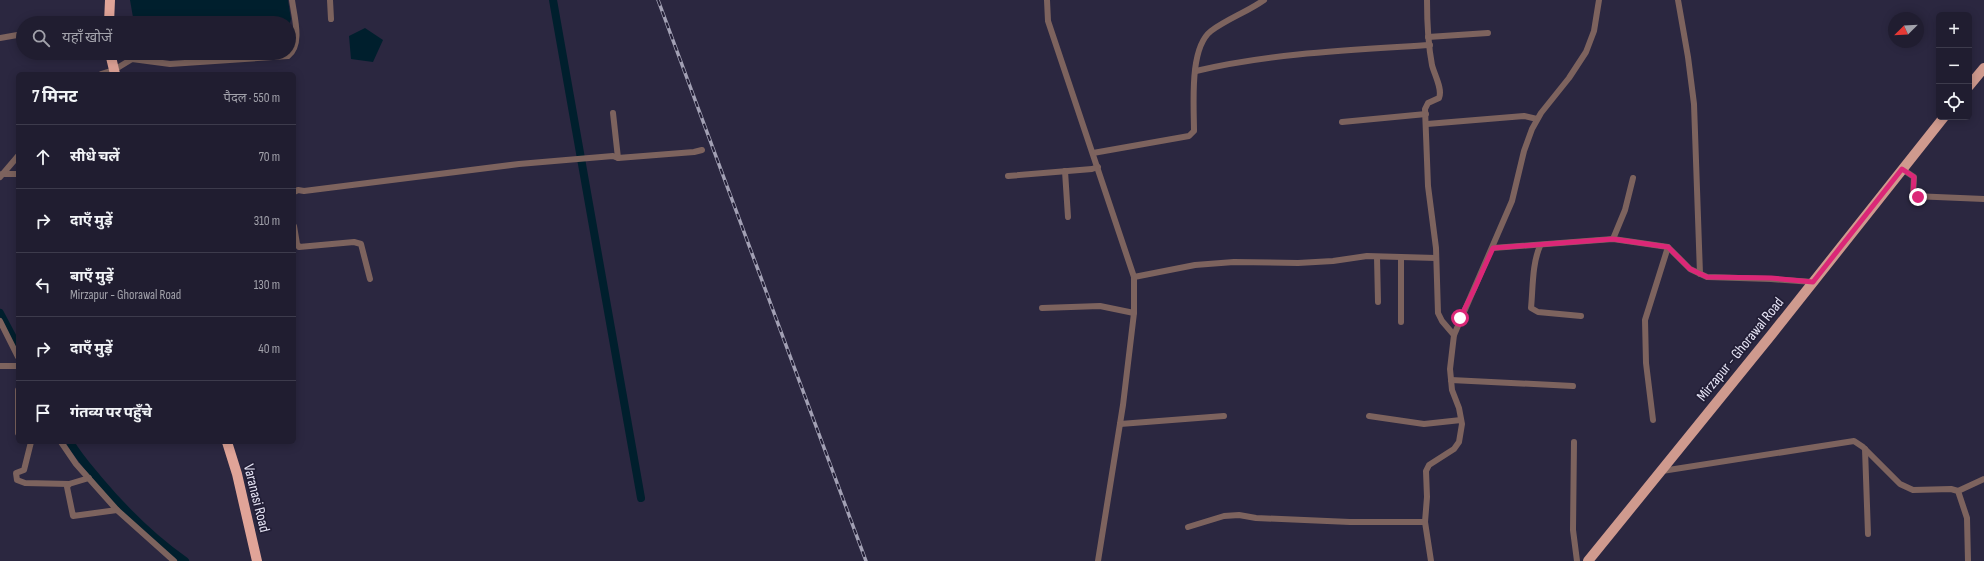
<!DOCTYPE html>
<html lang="hi">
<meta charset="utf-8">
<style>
body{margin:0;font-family:"Sofia Sans Condensed","Noto Sans Devanagari",sans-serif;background:#282638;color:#f1f3f6}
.controls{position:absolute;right:12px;top:12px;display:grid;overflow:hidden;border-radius:6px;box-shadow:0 2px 10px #0003}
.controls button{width:36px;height:36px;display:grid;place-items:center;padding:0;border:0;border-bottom:1px solid #3d3b4c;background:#201d30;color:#f1f3f6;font:20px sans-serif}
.compass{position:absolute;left:1888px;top:12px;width:36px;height:36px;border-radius:50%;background:#201d30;box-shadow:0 2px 10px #0003;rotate:246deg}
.stop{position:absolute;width:12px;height:12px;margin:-9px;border:3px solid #db2777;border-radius:50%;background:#fff}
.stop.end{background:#db2777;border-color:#fff;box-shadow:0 1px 4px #0008}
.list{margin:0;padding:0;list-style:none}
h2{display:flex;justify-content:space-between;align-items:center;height:52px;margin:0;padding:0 16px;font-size:17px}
h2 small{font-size:13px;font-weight:400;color:#a2a2ab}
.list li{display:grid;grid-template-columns:26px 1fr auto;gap:12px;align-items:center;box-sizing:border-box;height:64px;padding:0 16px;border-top:1px solid #3d3b4c}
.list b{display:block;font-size:15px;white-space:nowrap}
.list p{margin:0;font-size:13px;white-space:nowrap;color:#a2a2ab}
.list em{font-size:13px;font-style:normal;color:#a2a2ab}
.icon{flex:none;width:22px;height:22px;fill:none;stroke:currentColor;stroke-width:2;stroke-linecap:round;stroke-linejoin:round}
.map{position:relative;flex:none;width:1984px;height:561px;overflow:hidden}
.search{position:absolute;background:#201d30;box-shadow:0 2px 10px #0003;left:16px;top:16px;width:280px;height:44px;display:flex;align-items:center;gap:10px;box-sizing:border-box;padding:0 14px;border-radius:22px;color:#a2a2ab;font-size:15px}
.panel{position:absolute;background:#201d30;box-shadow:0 2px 10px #0003;left:16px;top:72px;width:280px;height:372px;border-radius:6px}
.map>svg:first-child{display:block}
.water{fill:#001f2d}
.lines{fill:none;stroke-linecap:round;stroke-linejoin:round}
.canal{stroke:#001f2d;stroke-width:8}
.minor{stroke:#7d635e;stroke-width:6}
.primary{stroke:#cf9a8e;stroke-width:10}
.trunk{stroke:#e0a498;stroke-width:10}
.rail-casing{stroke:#a2a0b4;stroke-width:3.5}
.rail{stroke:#221e36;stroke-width:2;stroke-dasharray:6;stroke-linecap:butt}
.route{stroke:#db2777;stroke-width:5}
.labels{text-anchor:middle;stroke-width:3.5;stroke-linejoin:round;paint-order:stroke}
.street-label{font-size:15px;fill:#e7e5f6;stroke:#221e36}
</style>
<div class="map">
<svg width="1984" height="561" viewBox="0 0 1984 561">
<rect width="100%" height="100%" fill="#2b2740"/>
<g class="water">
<polygon points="130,0 288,0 291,19 289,27 289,23 134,23"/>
<polygon points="365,28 383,40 373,62 351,59 349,36"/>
<polygon points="139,53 268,53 258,56 177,57"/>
</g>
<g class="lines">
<g class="canal">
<polyline points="553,0 641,498"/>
<polyline points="0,313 18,347"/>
<path d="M70,442C78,456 88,467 98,479C124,510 152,538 185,561"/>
</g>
<g class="minor">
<polyline points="330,0 331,19"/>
<polyline points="1047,0 1048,21 1134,277 1134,313 1123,405 1098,561"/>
<path d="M1427,0C1427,22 1428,44 1432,65C1434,74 1443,89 1439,98L1428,103L1425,109L1428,186L1436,248L1438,313L1442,321L1454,335"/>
<polyline points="1678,0 1688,57 1694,104 1700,274"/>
<polyline points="1428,37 1488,33"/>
<polyline points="0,38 23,34"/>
<path d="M1196,71C1272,53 1352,50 1430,45"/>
<path d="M101,74L114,70L132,59L170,64L288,56C303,45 294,16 292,0"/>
<polyline points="613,113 618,158"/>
<polyline points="1342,122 1426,114"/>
<polyline points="1427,124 1524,116 1537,119"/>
<path d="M1093,153L1189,136L1194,131C1194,105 1189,48 1211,31C1227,19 1247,12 1264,0"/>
<polyline points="1902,169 1914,177 1913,196 1984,199"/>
<polyline points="1065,171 1068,217"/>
<polyline points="2,174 18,174"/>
<polyline points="1008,176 1092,169 1098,167"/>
<polyline points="0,177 18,156"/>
<polyline points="294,192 298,190 304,191 519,164 613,156 618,158 694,152 702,150"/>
<polyline points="294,226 297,244 299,247 354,242 361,244 370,279"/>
<polyline points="1613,239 1625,210 1633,178"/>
<path d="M1540,246C1532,264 1533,288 1531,308L1538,312L1581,316"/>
<polyline points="1493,248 1613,239 1668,247 1690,269 1707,277 1771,279 1813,282"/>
<polyline points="1377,257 1378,302"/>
<polyline points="1134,277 1195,265 1234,262 1298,263 1333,261 1367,256 1436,258"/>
<polyline points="1042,308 1100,306 1134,313"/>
<polyline points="0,321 18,357"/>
<polyline points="1401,322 1401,258"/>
<polyline points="0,366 18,366"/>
<polyline points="1451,380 1573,386"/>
<polyline points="18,390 18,433"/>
<polyline points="1369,416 1424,424 1461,420"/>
<polyline points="1653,420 1646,363 1645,320 1668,247"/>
<polyline points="1120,424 1224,416"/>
<polyline points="31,442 24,470 16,473 17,480 25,483 69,484"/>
<polyline points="61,442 76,464 117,510 174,561"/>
<polyline points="1574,442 1573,530 1577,561"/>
<polyline points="1865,449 1868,534"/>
<polyline points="1662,471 1854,441 1863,447 1900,484 1913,490 1951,489 1958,491 1967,518 1968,561"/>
<polyline points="89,478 69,484 67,487 73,516 117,510"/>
<polyline points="1958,491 1984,479"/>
<polyline points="1188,527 1224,516 1239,515 1256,518 1350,522 1425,522"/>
<polyline points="1431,561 1425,522 1427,497 1426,471 1429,465 1454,449 1459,442 1462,424 1459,408 1452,390 1450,369 1454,335 1512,201 1524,151 1532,129 1541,113 1569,78 1586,52 1594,31 1599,0"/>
</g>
<g class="primary">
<polyline points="1969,86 1984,68"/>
<polyline points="1588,561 1772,334 1944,117"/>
</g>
<g class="trunk">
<polyline points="109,23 110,0"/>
<polyline points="110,53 115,74"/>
<polyline points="227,442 237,474 257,561"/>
</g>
<defs>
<polyline id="rail" points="658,0 866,561"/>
</defs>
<use href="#rail" class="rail-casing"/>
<use href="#rail" class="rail"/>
</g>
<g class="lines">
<polyline class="route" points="1460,318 1474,290 1493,248 1613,239 1668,247 1690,269 1707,277 1771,278 1813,282 1902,169 1914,177 1913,196 1918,197"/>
</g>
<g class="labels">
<g class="street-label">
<text transform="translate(1740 349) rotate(-51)" y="5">Mirzapur - Ghorawal Road</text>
<text transform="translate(257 498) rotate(76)" y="5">Varanasi Road</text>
</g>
</g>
</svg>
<div class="controls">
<button>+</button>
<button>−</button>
<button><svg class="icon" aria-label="locate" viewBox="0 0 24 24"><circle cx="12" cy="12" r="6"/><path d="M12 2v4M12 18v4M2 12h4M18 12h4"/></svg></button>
</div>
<svg class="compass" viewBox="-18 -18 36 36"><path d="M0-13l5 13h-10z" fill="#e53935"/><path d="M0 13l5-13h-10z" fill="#a2a2ab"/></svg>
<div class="stop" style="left:1460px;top:318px"></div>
<div class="stop end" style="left:1918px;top:197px"></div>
<div class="search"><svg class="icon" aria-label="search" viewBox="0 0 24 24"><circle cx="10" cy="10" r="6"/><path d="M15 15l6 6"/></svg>यहाँ खोजें</div>
<section class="panel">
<h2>7 मिनट<small>पैदल · 550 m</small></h2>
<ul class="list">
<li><svg class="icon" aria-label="ahead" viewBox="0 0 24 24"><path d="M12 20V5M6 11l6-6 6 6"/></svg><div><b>सीधे चलें</b></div><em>70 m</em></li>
<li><svg class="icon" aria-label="right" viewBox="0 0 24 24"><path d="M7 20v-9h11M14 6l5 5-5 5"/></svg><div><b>दाएँ मुड़ें</b></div><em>310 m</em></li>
<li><svg class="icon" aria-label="left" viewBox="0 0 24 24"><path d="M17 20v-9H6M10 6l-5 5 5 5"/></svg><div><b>बाएँ मुड़ें</b><p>Mirzapur - Ghorawal Road</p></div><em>130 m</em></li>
<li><svg class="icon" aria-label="right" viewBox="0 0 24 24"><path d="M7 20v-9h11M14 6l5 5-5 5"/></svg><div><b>दाएँ मुड़ें</b></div><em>40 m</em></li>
<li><svg class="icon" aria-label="arrive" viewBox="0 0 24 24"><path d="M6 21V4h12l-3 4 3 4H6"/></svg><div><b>गंतव्य पर पहुँचे</b></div></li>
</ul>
</section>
</div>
